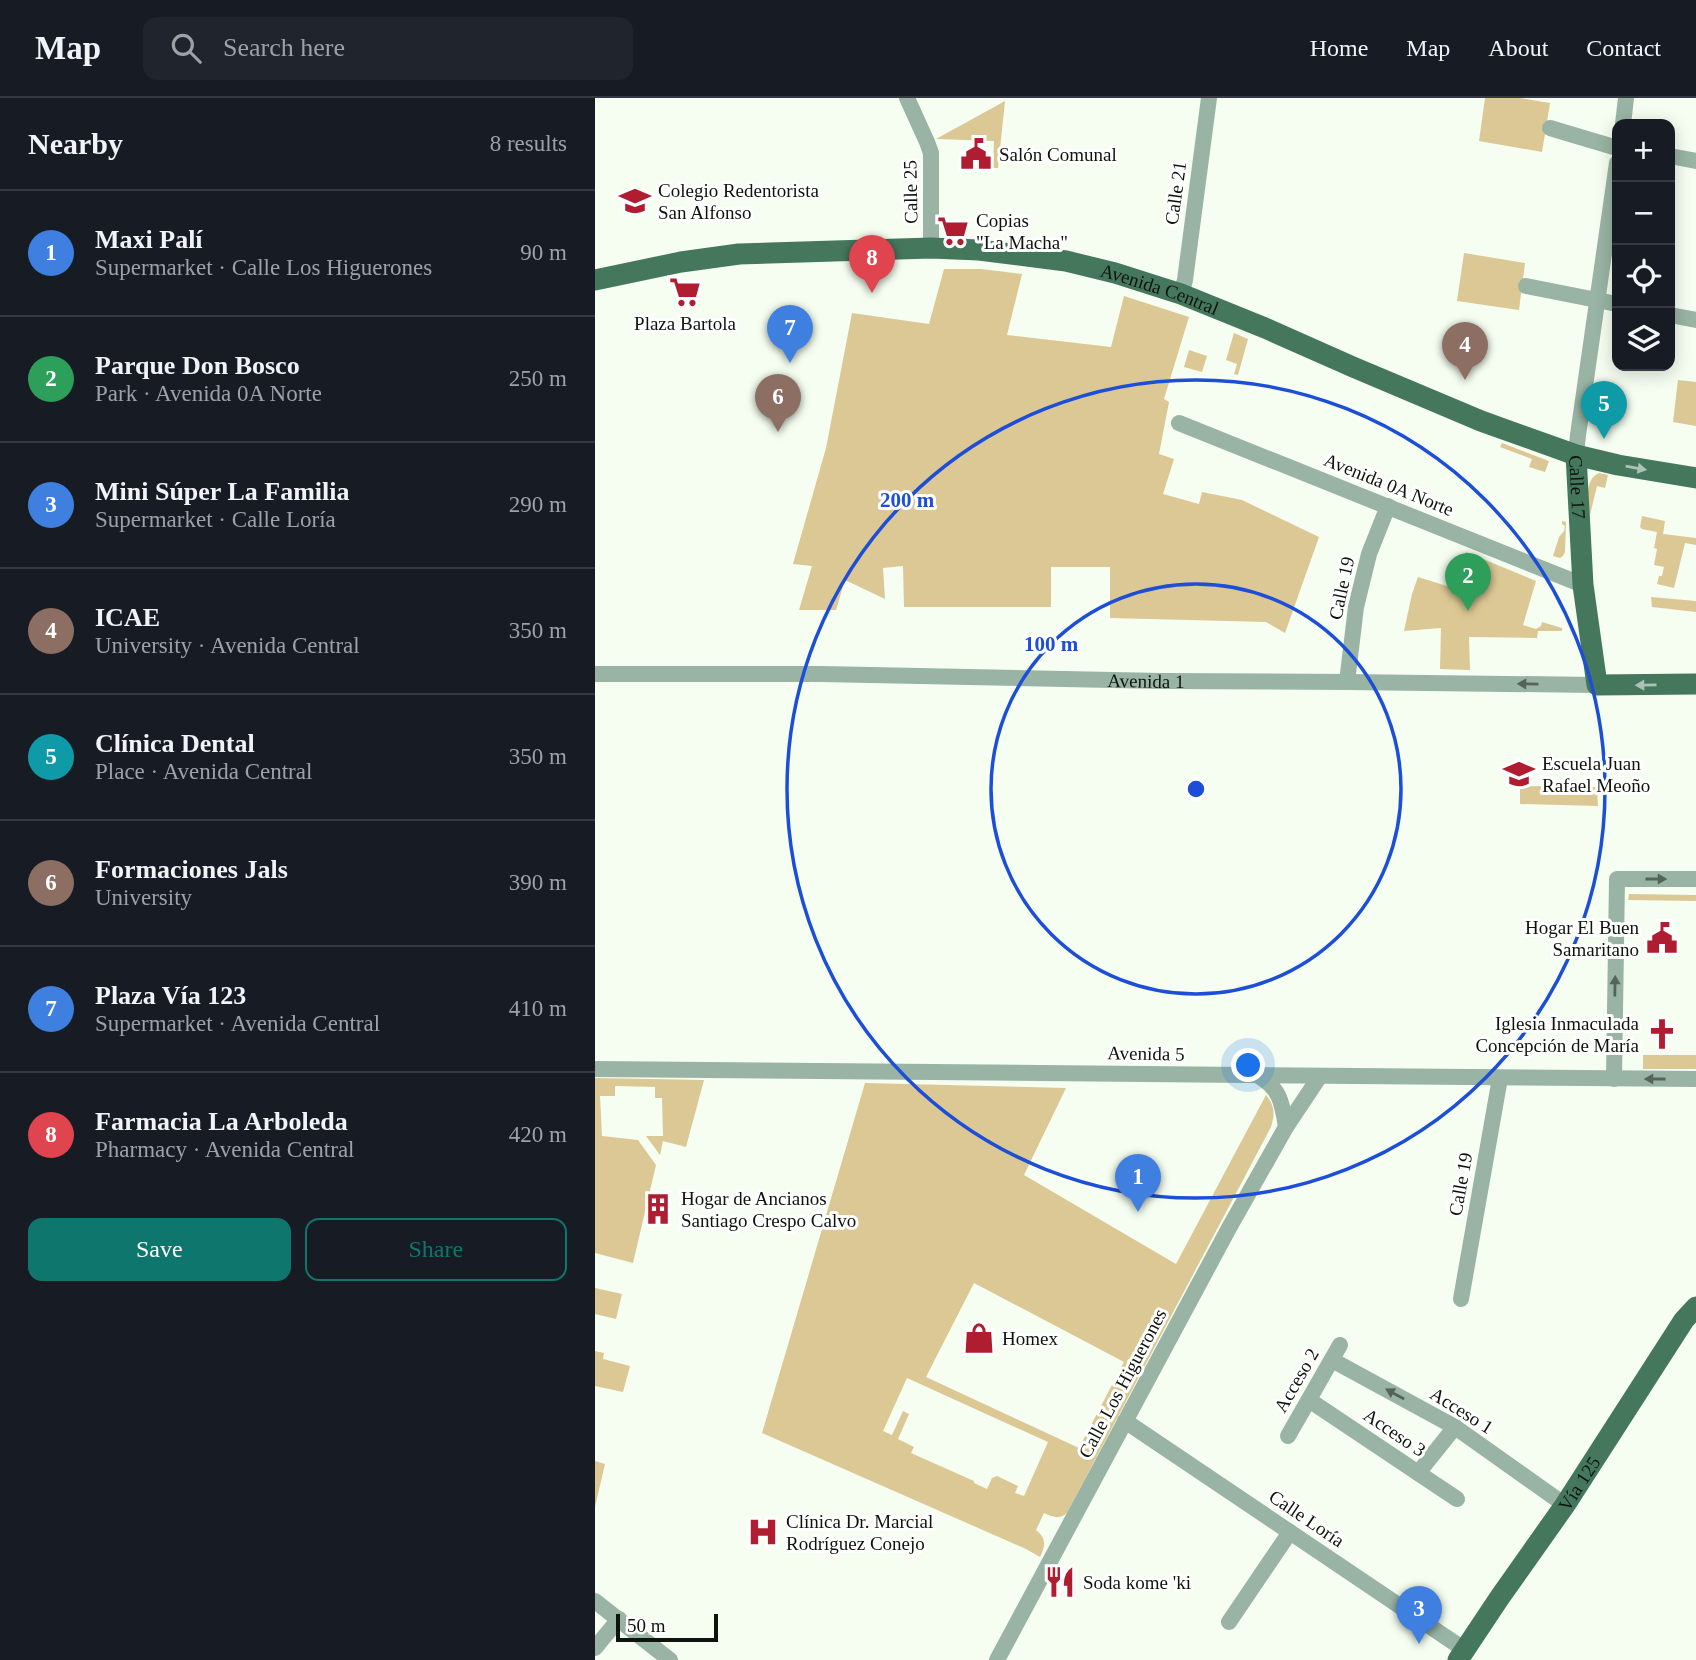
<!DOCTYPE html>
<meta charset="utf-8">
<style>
body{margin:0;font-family:Georgia,serif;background:#20242c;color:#f1f3f6}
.controls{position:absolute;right:21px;top:21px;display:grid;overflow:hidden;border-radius:14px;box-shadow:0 4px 18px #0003}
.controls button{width:63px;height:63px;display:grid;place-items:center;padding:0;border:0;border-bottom:2px solid #363941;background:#171b24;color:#f1f3f6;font:35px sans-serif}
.scale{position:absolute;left:21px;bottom:18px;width:102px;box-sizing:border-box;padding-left:7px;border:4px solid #0e140c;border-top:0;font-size:19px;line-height:24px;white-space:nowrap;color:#0e140c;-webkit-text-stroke:5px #fff;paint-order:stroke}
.you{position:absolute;left:654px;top:968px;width:24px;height:24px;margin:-18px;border:5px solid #fff;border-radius:50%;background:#1a73e8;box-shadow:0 0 0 10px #1a73e833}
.badge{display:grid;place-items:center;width:46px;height:46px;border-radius:50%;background:#0f766e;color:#fff;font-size:23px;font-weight:700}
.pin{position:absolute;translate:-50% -58px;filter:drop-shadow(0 2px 4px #0008)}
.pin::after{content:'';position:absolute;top:37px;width:24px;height:21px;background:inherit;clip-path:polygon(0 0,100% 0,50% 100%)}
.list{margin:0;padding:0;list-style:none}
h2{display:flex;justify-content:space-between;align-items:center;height:91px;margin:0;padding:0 28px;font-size:30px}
h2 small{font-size:23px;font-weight:400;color:#9ea1a6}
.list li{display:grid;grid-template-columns:46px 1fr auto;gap:21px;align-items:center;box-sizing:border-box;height:126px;padding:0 28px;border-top:2px solid #363941}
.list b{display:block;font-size:26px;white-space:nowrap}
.list p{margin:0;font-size:23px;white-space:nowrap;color:#9ea1a6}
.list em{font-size:23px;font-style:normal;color:#9ea1a6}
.actions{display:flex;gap:14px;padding:21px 28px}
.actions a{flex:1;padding:16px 0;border:2px solid #0f766e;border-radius:14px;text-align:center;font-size:24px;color:#0f766e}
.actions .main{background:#0f766e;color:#fff}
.icon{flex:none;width:38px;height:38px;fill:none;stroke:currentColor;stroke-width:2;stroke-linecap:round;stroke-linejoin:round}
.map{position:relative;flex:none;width:1101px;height:1562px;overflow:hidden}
header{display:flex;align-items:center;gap:42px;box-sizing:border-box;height:98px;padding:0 35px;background:#171b24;border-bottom:2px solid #363941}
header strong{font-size:33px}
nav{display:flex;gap:38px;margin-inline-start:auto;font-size:24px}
.search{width:490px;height:63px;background:#20242c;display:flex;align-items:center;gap:18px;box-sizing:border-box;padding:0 24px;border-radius:14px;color:#9ea1a6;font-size:26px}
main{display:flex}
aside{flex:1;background:#171b24}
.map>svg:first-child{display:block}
.green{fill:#dbc894;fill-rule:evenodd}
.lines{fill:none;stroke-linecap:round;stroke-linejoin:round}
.minor{stroke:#99b4a4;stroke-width:16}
.major{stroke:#45775d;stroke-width:21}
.oneway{fill:#abc2b6}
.oneway2{fill:#546458}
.ring{fill:none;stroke:#1d4ed8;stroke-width:3.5}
.labels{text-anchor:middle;stroke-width:6;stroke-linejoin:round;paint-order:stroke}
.poi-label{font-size:19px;fill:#0e140c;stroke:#fff;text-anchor:start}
.street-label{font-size:19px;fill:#0e140c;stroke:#fff}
.centre{fill:#1d4ed8;stroke:#fff;stroke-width:3.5}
.ring-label{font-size:21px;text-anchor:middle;font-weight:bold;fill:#1d4ed8;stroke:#fff;stroke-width:6;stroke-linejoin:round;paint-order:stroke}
</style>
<header>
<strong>Map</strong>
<div class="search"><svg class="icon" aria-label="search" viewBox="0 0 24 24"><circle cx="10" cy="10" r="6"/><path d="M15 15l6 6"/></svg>Search here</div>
<nav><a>Home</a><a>Map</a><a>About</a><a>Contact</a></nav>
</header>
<main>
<aside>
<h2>Nearby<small>8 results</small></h2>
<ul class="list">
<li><span class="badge" style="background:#3f7fe0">1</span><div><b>Maxi Palí</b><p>Supermarket · Calle Los Higuerones</p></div><em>90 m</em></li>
<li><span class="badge" style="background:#2e9e5b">2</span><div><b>Parque Don Bosco</b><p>Park · Avenida 0A Norte</p></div><em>250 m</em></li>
<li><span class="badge" style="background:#3f7fe0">3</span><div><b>Mini Súper La Familia</b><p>Supermarket · Calle Loría</p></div><em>290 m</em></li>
<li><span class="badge" style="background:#8d6e63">4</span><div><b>ICAE</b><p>University · Avenida Central</p></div><em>350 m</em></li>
<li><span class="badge" style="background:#0f9aa8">5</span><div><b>Clínica Dental</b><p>Place · Avenida Central</p></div><em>350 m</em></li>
<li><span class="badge" style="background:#8d6e63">6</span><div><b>Formaciones Jals</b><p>University</p></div><em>390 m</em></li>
<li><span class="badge" style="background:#3f7fe0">7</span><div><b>Plaza Vía 123</b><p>Supermarket · Avenida Central</p></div><em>410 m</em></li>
<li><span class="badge" style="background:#e0444e">8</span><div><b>Farmacia La Arboleda</b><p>Pharmacy · Avenida Central</p></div><em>420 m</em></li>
</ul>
<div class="actions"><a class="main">Save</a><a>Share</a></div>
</aside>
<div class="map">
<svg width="1101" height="1562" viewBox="0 0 1101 1562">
<rect width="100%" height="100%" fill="#f5fef1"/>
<g class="green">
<polygon points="890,0 925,0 955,5 947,54 884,43"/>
<polygon points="410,3 403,70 398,70 399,43 341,41"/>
<polygon points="869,155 930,165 924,212 862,203"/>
<polygon points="349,171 386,171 427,176 412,237 516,249 529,198 594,219 569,301 574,304 564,356 579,361 568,396 604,406 607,394 647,402 724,439 690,535 671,524 515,520 515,469 456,469 456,509 309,509 308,468 288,470 290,501 250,482 241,512 204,512 217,468 198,466 231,350 257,215 334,226"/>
<polygon points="639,235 653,241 643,277 639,276 642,266 631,262"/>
<polygon points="594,252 612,258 607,274 589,269"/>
<polygon points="1083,282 1101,284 1101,328 1078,324"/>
<polygon points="907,345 954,363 950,374 934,369 937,361 905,349"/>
<path d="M1004,375L1013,377L1010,390L1002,388L994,421C994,406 988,382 1004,375Z"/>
<polygon points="1047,418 1070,423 1068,436 1101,440 1101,447 1090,445 1079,490 1062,486 1064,478 1067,478 1069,469 1059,467 1062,451 1059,450 1062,434 1047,431 1045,429"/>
<polygon points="967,423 971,424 970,454 968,458 965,460 958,458 964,439 969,433 970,428 967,426"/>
<polygon points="871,454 941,483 928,527 941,531 946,528 947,524 967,530 967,533 943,533 942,540 874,539 875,572 845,571 846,530 809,533 817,496 823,479 858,490"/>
<polygon points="1056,499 1101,503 1101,514 1057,509"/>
<polygon points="925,688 1002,689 1003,708 925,706"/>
<polygon points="1034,796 1101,797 1101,803 1033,802"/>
<rect x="1048" y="957" width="53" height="14"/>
<polygon points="0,980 109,982 91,1049 68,1043 65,1057 51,1038 68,1038 67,1000 60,1000 60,989 20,988 20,998 5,998 7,1038 43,1042 61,1067 38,1165 0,1155"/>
<path d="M270,985L471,990L429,1077L581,1166L671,997C680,1008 680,1016 676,1029L472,1415C464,1422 458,1419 449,1415L441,1432C451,1440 451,1447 445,1459L431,1451L167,1335ZM379,1185L529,1264L484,1350L331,1279ZM312,1280L453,1344L429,1398L420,1395L423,1388L402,1378L397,1380L392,1391L379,1385V1383L316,1355L319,1349L303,1341L314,1316L308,1313L297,1337L288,1333Z"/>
<polygon points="0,1190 27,1196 21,1221 0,1216"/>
<polygon points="0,1253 9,1255 8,1261 35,1268 28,1294 0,1288"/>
<polygon points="0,1363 10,1366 0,1409"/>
</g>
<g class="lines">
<g class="minor">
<polyline points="312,0 332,44 336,55 336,150"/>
<polyline points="1028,26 1031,0"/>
<polyline points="955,30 1022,50"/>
<polyline points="1075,58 1101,63"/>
<polyline points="931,188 1022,206"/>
<polyline points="586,196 590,182 614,0"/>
<polyline points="1075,217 1101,222"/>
<polyline points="584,325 988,487"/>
<polyline points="981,357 983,337 1022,65"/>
<path id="s1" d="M0,576H226L566,583L752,584L1002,587"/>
<polyline points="752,584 761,509 774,456 793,408"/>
<polyline points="0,971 1101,981"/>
<path d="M662,977C685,990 687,1004 691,1029"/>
<polyline points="1019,981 1022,781 1101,781"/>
<polyline points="866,1201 905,980"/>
<polyline points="737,1262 860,1329 970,1407"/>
<polyline points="714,1302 862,1401"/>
<polyline points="530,1323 870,1552"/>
<polyline points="693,1338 745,1247"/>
<polyline points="823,1375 860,1329"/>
<polyline points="0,1503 75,1562"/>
<polyline points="634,1524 695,1434"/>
<polyline points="0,1550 24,1521"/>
<polyline points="402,1562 634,1130 691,1029 725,978"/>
</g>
<g class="major">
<path id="s2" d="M0,182L86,164L144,156L336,150L384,152L471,163L520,175L586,196L670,230L758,269L886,323L981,357L1023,367L1101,380"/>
<path id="s3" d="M981,357L988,487L1002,587L1101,586"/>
<path id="s4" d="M863,1562L905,1499L970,1407L1089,1222L1101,1209"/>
</g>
</g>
<defs><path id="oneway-solid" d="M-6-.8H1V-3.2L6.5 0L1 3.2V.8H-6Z" transform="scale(1.75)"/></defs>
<g class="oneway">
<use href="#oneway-solid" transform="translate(1041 370) rotate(10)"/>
<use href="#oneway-solid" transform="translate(1051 587) rotate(179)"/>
</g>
<g class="oneway2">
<use href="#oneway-solid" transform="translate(933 586) rotate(-179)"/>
<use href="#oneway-solid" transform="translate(1061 781)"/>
<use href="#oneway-solid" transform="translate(1020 888) rotate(-89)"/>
<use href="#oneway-solid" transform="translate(1060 981) rotate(-180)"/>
<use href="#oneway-solid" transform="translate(800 1296) rotate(-151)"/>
</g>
<g class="ring">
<circle cx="601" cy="691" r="205"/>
<circle cx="601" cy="691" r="409"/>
</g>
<defs>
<symbol id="civic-bare" viewBox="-9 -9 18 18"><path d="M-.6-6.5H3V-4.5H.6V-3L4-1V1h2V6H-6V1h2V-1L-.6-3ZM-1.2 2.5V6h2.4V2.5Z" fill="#b01d31" stroke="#fff" stroke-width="2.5" paint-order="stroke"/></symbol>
<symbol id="school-bare" viewBox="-9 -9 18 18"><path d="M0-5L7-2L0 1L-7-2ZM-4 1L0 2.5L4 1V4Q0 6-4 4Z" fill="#b01d31" stroke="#fff" stroke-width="2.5" paint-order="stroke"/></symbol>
<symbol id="supermarket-bare" viewBox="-9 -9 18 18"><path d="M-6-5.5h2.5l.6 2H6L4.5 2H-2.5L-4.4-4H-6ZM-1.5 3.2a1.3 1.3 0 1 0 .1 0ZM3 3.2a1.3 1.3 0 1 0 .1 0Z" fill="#b01d31" stroke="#fff" stroke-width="2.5" paint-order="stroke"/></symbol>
<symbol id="church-bare" viewBox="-9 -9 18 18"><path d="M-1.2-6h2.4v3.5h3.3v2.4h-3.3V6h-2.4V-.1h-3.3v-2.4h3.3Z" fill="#b01d31" stroke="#fff" stroke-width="2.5" paint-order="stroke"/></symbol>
<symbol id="building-bare" viewBox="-9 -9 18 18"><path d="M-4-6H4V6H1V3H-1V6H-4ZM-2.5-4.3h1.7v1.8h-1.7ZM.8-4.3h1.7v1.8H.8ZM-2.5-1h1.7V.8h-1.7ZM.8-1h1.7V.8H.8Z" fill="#b01d31" stroke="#fff" stroke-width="2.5" paint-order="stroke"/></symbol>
<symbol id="shop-bare" viewBox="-9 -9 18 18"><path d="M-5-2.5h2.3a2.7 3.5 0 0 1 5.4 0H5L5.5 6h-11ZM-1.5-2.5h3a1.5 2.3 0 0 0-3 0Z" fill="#b01d31" stroke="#fff" stroke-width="2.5" paint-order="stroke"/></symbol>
<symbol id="hospital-bare" viewBox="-9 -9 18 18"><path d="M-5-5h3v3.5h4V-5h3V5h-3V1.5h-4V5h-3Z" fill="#b01d31" stroke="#fff" stroke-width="2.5" paint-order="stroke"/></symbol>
<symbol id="restaurant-bare" viewBox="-9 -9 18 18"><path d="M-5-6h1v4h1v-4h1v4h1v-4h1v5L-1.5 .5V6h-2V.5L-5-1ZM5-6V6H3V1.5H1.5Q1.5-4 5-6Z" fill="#b01d31" stroke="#fff" stroke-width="2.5" paint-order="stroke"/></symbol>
</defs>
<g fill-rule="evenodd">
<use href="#civic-bare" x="359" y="34" width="44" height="44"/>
<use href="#school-bare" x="18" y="81" width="44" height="44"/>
<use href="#supermarket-bare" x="336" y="111" width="44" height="44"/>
<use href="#supermarket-bare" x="68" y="172" width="44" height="44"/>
<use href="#school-bare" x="902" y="654" width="44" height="44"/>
<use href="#civic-bare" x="1045" y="818" width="44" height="44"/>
<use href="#church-bare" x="1045" y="914" width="44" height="44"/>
<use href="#building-bare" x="41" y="1089" width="44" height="44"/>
<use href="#shop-bare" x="362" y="1218" width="44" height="44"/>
<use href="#hospital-bare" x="146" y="1412" width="44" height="44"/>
<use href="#restaurant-bare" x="443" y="1462" width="44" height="44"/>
</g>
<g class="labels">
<g class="poi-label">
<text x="404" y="63">Salón Comunal</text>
<text x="63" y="99">Colegio Redentorista<tspan x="63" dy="22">San Alfonso</tspan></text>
<text x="381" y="129">Copias<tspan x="381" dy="22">"La Macha"</tspan></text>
<text x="90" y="232" text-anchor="middle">Plaza Bartola</text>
<text x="947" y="672">Escuela Juan<tspan x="947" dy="22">Rafael Meoño</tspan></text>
<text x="1044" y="836" text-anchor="end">Hogar El Buen<tspan x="1044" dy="22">Samaritano</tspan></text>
<text x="1044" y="932" text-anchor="end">Iglesia Inmaculada<tspan x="1044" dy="22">Concepción de María</tspan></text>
<text x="86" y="1107">Hogar de Ancianos<tspan x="86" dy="22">Santiago Crespo Calvo</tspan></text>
<text x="407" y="1247">Homex</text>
<text x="191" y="1430">Clínica Dr. Marcial<tspan x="191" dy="22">Rodríguez Conejo</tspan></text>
<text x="488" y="1491">Soda kome 'ki</text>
</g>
<g class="street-label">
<text transform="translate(315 94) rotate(-91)" y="7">Calle 25</text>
<text transform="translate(580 95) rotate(-82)" y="7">Calle 21</text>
<text dy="7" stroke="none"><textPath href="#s2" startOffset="572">Avenida Central</textPath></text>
<text transform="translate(794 386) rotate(22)" y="7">Avenida 0A Norte</text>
<text dy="7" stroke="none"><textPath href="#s3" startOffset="32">Calle 17</textPath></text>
<text transform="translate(746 490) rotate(-78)" y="7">Calle 19</text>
<text dy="7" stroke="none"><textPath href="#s1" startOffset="551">Avenida 1</textPath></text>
<text transform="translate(551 955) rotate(1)" y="7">Avenida 5</text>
<text transform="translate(865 1086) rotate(-80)" y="7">Calle 19</text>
<text transform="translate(701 1282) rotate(-60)" y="7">Acceso 2</text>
<text transform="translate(527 1285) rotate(-62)" y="7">Calle Los Higuerones</text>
<text transform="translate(867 1312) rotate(32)" y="7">Acceso 1</text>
<text transform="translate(800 1334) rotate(34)" y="7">Acceso 3</text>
<text dy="7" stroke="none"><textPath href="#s4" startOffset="214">Vía 125</textPath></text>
<text transform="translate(712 1420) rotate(34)" y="7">Calle Loría</text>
</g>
</g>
<circle cx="601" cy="691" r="10" class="centre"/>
<g class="ring-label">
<text x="312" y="409">200 m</text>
<text x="456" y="553">100 m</text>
</g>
</svg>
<div class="controls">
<button>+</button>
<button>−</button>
<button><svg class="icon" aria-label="locate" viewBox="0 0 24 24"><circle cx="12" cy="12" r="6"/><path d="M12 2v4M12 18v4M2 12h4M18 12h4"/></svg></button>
<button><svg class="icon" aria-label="layers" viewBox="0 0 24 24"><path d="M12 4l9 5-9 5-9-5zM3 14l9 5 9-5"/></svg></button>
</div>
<div class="scale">50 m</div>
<div class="you"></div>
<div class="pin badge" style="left:543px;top:1114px;background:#3f7fe0">1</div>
<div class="pin badge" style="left:873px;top:513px;background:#2e9e5b">2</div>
<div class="pin badge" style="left:824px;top:1546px;background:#3f7fe0">3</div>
<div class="pin badge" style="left:870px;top:282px;background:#8d6e63">4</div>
<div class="pin badge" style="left:1009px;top:341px;background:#0f9aa8">5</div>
<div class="pin badge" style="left:183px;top:334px;background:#8d6e63">6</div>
<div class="pin badge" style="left:195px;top:265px;background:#3f7fe0">7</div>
<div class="pin badge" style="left:277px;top:195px;background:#e0444e">8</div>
</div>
</main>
